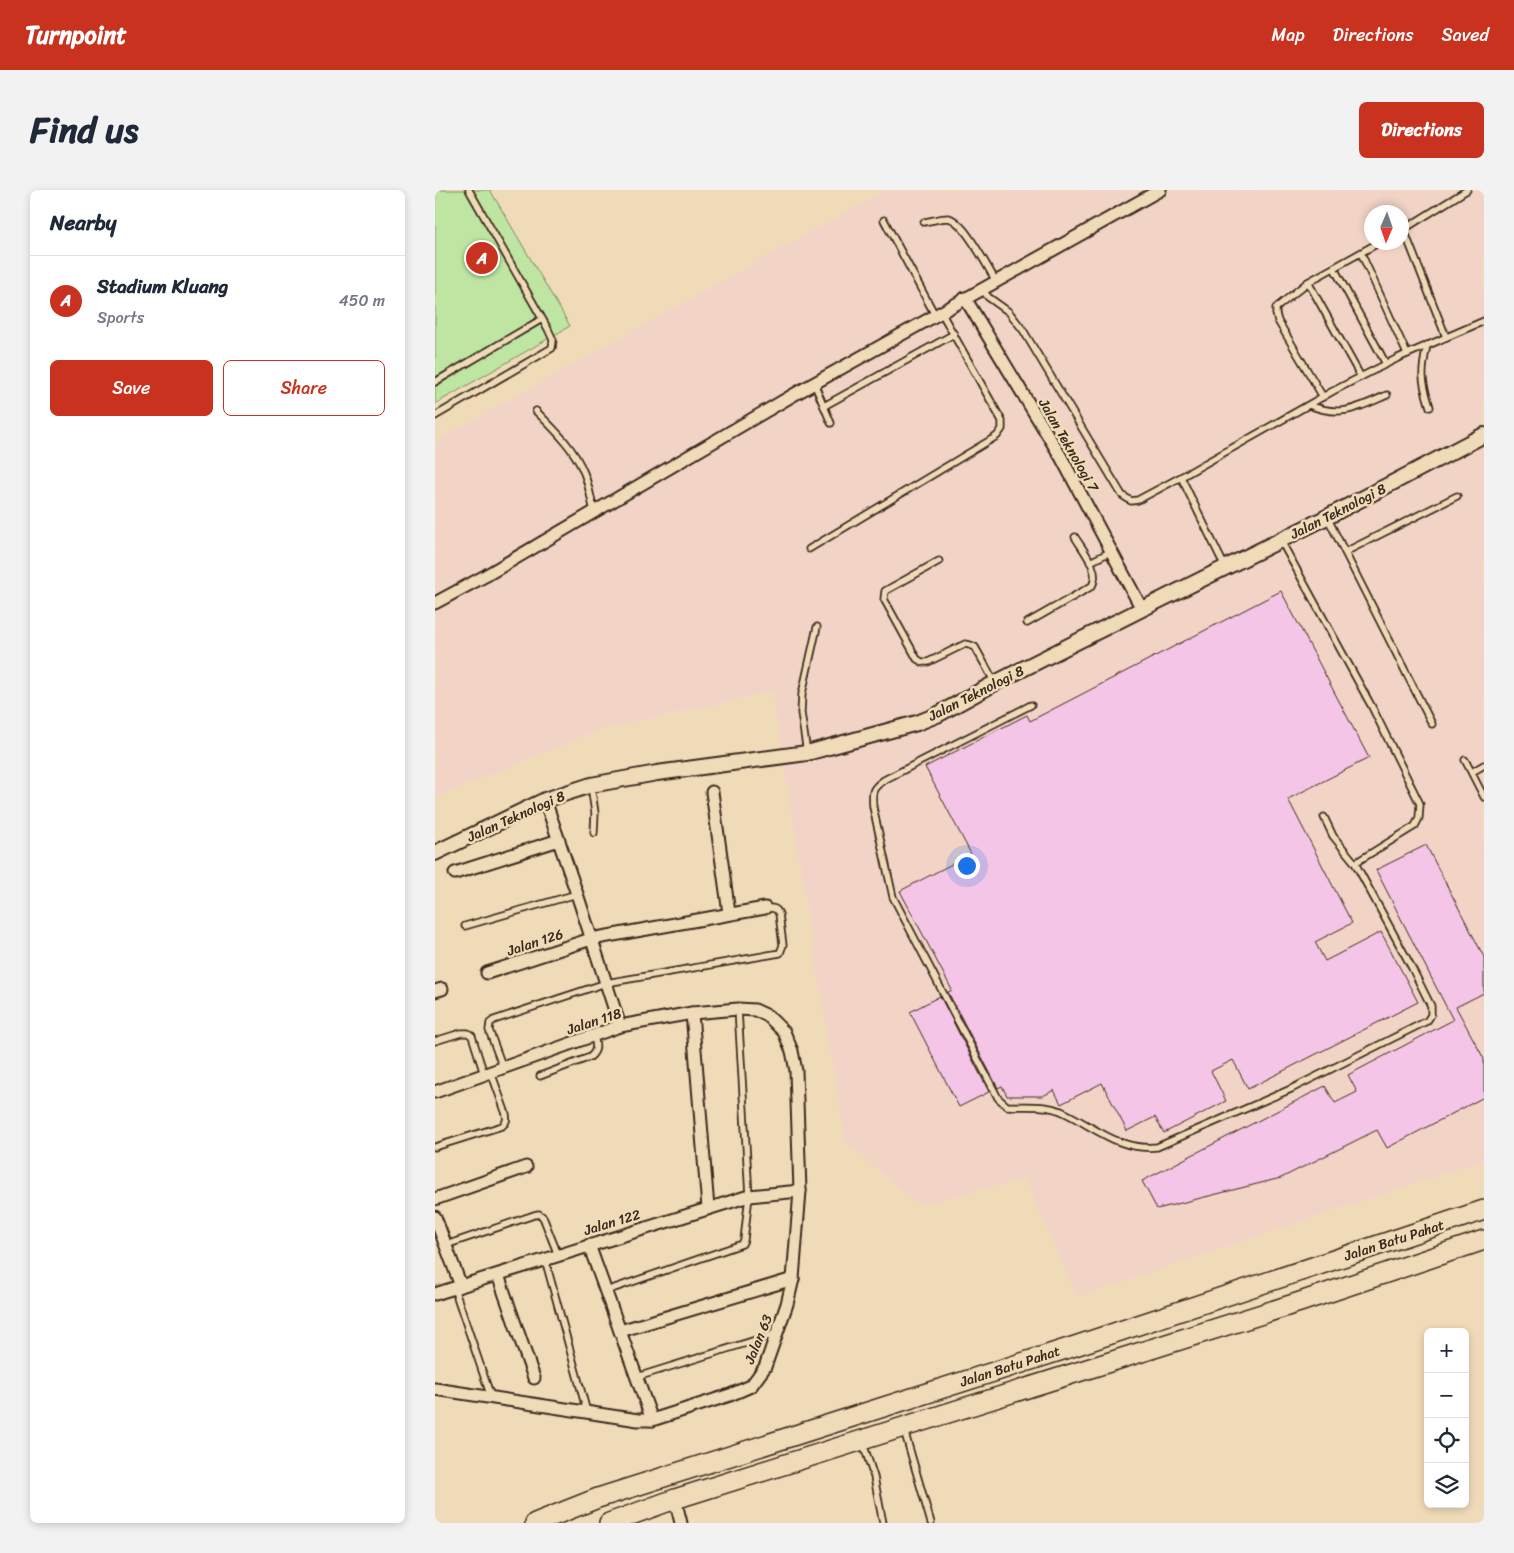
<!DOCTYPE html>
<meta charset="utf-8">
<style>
body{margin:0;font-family:Sriracha,sans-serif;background:#f2f2f3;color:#1f2937}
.controls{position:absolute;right:15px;bottom:15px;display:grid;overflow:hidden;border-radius:8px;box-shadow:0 2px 8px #0003}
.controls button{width:45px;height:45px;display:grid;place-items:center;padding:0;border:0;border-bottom:1px solid #e0e1e3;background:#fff;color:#1f2937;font:25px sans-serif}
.compass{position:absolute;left:929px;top:15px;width:45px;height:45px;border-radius:50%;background:#fff;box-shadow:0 2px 8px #0003;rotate:182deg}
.you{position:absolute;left:531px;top:675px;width:18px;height:18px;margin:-12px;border:4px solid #fff;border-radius:50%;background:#1a73e8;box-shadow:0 0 0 8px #1a73e833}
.badge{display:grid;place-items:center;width:32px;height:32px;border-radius:50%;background:#c8321e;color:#fff;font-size:16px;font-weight:700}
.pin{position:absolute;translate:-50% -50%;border:2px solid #fff;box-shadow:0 1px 5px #0006}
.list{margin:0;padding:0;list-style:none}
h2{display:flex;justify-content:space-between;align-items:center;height:65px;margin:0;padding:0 20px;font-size:21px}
h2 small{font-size:16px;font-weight:400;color:#747a83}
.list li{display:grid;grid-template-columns:32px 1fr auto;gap:15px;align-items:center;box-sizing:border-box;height:90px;padding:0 20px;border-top:1px solid #e0e1e3}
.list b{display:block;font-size:19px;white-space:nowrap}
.list p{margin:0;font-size:16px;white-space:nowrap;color:#747a83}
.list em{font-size:16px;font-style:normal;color:#747a83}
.actions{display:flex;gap:10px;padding:15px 20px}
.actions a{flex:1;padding:11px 0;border:1px solid #c8321e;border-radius:8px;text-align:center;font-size:18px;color:#c8321e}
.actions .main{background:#c8321e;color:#fff}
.icon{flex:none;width:28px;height:28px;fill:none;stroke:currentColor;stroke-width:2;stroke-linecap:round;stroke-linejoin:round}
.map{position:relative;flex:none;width:1049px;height:1333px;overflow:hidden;border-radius:8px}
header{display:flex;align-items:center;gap:30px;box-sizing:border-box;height:70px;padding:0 25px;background:#c8321e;color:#fff}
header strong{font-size:24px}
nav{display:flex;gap:28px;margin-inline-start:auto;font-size:18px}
.intro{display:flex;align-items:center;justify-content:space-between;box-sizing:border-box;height:120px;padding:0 30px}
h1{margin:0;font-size:35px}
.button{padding:12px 22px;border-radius:8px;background:#c8321e;color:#fff;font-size:18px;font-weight:700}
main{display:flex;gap:30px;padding:0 30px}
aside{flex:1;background:#fff;border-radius:8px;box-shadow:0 2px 8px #0003}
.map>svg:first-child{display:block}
.built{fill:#f2d4c7;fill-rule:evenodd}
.green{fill:#bee6a2;stroke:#7c8860}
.building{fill:#f5c5e7;stroke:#3b2a1e}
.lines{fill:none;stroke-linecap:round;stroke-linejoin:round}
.service-casing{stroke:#3b2a1e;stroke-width:9}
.minor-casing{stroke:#3b2a1e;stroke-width:15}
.tertiary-casing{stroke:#3b2a1e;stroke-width:18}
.trunk-casing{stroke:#3b2a1e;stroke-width:22}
.service{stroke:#f0dbb9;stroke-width:5.5}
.minor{stroke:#f0dbb9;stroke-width:11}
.tertiary{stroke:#f0dbb9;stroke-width:14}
.trunk{stroke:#f0dbb9;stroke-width:19}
.labels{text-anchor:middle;stroke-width:5;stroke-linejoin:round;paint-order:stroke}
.street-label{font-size:14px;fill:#3b2a1e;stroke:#f0dbb9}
</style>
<header>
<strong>Turnpoint</strong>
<nav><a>Map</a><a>Directions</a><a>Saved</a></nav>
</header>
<div class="intro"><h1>Find us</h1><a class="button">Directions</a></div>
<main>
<aside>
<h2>Nearby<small></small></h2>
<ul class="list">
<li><span class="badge">A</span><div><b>Stadium Kluang</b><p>Sports</p></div><em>450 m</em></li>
</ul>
<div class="actions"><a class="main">Save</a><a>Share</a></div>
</aside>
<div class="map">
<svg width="1049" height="1333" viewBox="0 0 1049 1333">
<rect width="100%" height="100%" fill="#f0dbb9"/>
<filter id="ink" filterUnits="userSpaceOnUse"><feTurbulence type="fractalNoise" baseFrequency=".02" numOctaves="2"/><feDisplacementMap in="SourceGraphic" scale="10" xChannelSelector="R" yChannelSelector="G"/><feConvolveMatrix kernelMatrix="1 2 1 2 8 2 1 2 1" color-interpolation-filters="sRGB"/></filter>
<g filter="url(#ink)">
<path class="built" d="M451,0H1049V970L642,1108L590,989L484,1015L410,952L337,502L164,540L0,608V251ZM936,22H966V52H936ZM846,401L934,567L853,609L917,733L880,752L890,771L946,742L983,812L814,899L798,870L776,881L791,911L729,943L720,927L692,941L667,893L626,914L619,900L608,906L572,905L465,701L651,605L608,524Z"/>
<polygon class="green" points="0,0 55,0 135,136 0,214"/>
<g class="building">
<polygon points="846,401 934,568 853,609 917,733 880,752 890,771 946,742 983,812 813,899 798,870 776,881 791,911 729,943 720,927 692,941 667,893 626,914 619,900 608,906 572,906 567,896 563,898 513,802 517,800 465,701 536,664 490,577 592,525 595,531"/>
<polygon points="991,655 1049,767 1049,803 1021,817 1049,869 1049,907 952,958 942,940 846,988 722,1019 707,991 890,896 900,913 922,902 913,885 1018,830 941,680"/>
<polygon points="505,806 554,902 524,917 475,822"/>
</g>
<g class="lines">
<defs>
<g id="service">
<polyline points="449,30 500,125"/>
<path d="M489,32C496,31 506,28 513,28C529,30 552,77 561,91"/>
<polyline points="969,40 1011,147"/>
<polyline points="966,41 1032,0"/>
<polyline points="926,63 972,164"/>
<polyline points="899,78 951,174"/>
<polyline points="873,92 926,187"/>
<polyline points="547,99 553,107 574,122 588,140 687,305 696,311 703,310 746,287"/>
<path d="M992,155C986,183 986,189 995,217"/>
<polyline points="0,192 107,129"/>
<polyline points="379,193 396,233"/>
<polyline points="888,207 843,131 841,124 841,118 873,92 945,52"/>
<path d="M874,215C906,228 922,218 952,205"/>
<polyline points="389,216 519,144"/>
<path d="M101,221C120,240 139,258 149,283C154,295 156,309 159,322"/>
<polyline points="0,226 117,158 118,150 113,139 34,0"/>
<polyline points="892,327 997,534"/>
<polyline points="374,359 562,246 567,239 567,231 506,122"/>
<polyline points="910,362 1022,306"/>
<polyline points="504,371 450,401 449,409 482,469 487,472 493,472 530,454 535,455 540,457 560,493"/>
<polyline points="655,372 677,361"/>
<polyline points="790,377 746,287 898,201 963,168 1049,131"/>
<path d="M592,433L657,396C666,381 648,360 640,347"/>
<path d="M596,515L449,590C436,599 437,602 438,617L458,707L563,908L572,916C589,917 609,914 626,921C659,936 683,961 722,957L856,899L992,831L996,825V816L977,778L920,673L980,636L984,628L985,614L937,517L846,351"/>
<polyline points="372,563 366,523 367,504 382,437"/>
<polyline points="1030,570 1049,607"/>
<polyline points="1037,582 1049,575"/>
<polyline points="156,595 160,623 159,643"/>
<polyline points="889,627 898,646 920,673"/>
<polyline points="30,736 142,704"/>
<polyline points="0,851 26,843 33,843 37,846 49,884"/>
<path d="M68,878L54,840L55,833L59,830L171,793L345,763L348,755L344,724C341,717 337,718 330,718"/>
<path d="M105,886L155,867C163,860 161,855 159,846"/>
<path d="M0,957L67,936C72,932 72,930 71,924L56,882"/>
<polyline points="11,1055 99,1025 104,1024 108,1027 123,1065"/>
<polyline points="110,1069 152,1222"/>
<polyline points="19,1098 56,1207"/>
<polyline points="171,1101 307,1054 309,1050 314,1006 303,819"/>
<polyline points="202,1187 340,1144"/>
<polyline points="469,1240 496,1333"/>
<polyline points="428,1253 439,1287 448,1333"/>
</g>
<g id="minor">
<polyline points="530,108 626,267 707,419"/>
<polyline points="0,413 50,386 360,204 725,0"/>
<polyline points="277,602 294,723"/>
<polyline points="110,610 142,704 185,836"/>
<polyline points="20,683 124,650"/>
<polyline points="52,783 156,749 330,718"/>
<polyline points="0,801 7,799"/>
<polyline points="257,823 273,1018"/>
<polyline points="0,902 185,836 257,823 303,819 320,820 333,826 349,842 357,861 361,881 365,1001 358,1089 352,1114 330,1177 316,1196 295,1205 217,1230 203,1230 0,1199"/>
<polyline points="0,1009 91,977"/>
<polyline points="0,1027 26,1096"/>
<polyline points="154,1055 217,1230"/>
<polyline points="63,1085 99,1188"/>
<polyline points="0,1104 314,1006 365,1001"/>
<polyline points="185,1141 358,1089"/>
<polyline points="240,1309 246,1333"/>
</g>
<polyline id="tertiary" points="0,663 110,610 156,595 222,583 372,563 482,533 502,525 560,493 707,419 892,327 1049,245"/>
<g id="trunk">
<polyline points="100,1333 163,1308 640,1156 1049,1020"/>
<polyline points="174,1333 240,1309 865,1112 1049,1050"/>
</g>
</defs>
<use href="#service" class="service-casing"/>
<use href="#minor" class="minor-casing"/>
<use href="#tertiary" class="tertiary-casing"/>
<use href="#trunk" class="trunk-casing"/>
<use href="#service" class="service"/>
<use href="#minor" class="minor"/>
<use href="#tertiary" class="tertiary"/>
<use href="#trunk" class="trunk"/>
</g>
</g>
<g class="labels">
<g class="street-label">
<text transform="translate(634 255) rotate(60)" y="5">Jalan Teknologi 7</text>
<text transform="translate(903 321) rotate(-27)" y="5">Jalan Teknologi 8</text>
<text transform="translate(541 503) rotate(-27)" y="5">Jalan Teknologi 8</text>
<text transform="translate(81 626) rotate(-24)" y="5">Jalan Teknologi 8</text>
<text transform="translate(100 752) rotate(-18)" y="5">Jalan 126</text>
<text transform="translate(159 831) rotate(-18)" y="5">Jalan 118</text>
<text transform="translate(177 1032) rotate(-17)" y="5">Jalan 122</text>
<text transform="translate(959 1050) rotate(-18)" y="5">Jalan Batu Pahat</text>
<text transform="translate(323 1149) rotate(-68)" y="5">Jalan 63</text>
<text transform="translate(575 1176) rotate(-18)" y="5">Jalan Batu Pahat</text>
</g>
</g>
</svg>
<div class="controls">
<button>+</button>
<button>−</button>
<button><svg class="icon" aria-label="locate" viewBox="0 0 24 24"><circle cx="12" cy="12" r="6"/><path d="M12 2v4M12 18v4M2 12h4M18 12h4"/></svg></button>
<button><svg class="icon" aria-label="layers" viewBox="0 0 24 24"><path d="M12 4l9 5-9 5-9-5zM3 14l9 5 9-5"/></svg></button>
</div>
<svg class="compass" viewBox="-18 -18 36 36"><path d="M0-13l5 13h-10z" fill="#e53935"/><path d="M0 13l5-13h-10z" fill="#747a83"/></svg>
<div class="you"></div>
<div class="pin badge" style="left:47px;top:68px">A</div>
</div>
</main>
